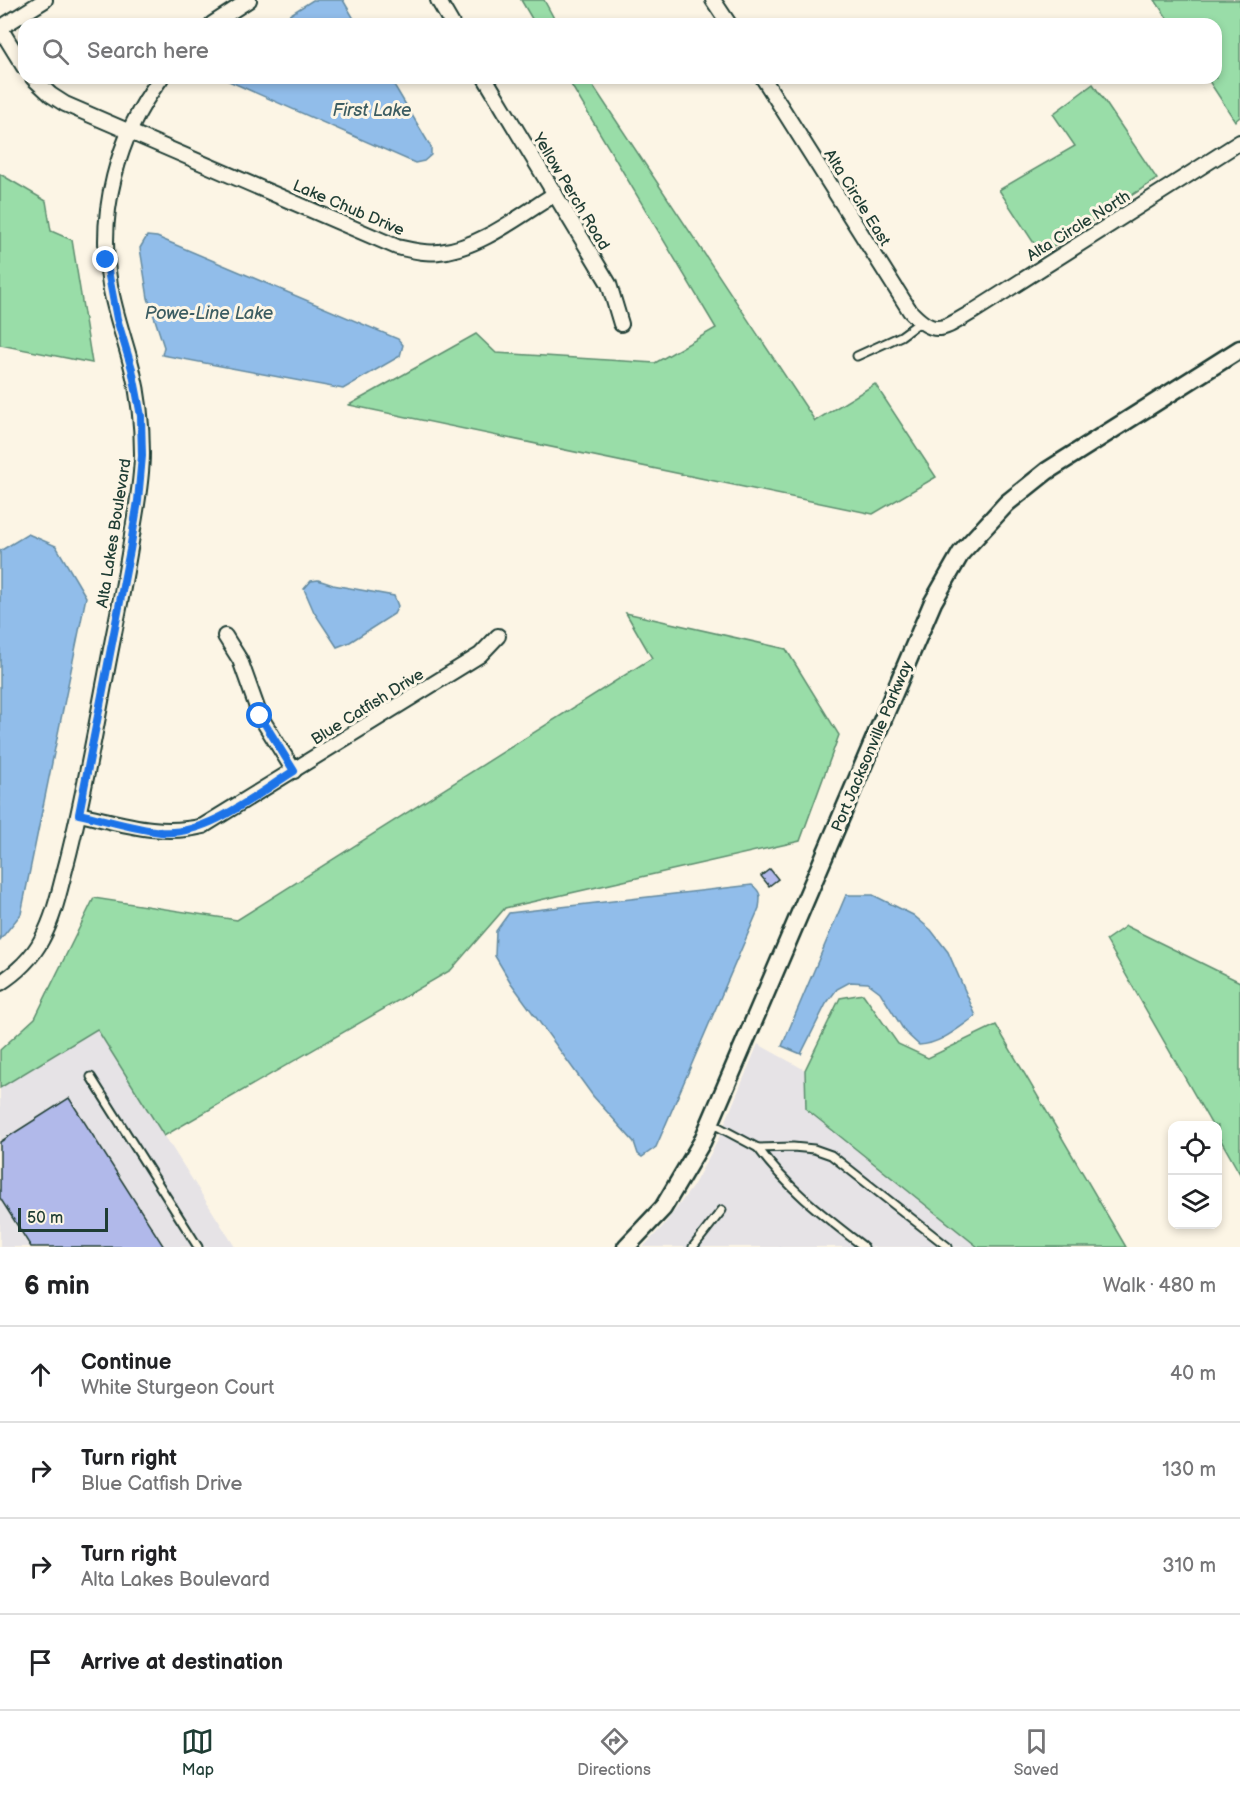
<!DOCTYPE html>
<meta charset="utf-8">
<style>
body{margin:0;font-family:"Balsamiq Sans",sans-serif;background:#f6f6f6;color:#202124}
.controls{position:absolute;right:18px;bottom:18px;display:grid;overflow:hidden;border-radius:12px;box-shadow:0 3px 9px #0003}
.controls button{width:54px;height:54px;display:grid;place-items:center;padding:0;border:0;border-bottom:2px solid #e0e0e0;background:#fff;color:#202124;font:30px sans-serif}
.scale{position:absolute;left:18px;bottom:15px;width:90px;box-sizing:border-box;padding-left:6px;border:3px solid #1f3d34;border-top:0;font-size:16px;line-height:21px;white-space:nowrap;color:#1f3d34;-webkit-text-stroke:4px #fcf5e5;paint-order:stroke}
.stop{position:absolute;width:18px;height:18px;margin:-14px;border:4px solid #1a73e8;border-radius:50%;background:#fff}
.stop.end{background:#1a73e8;border-color:#fff;box-shadow:0 2px 6px #0008}
.list{margin:0;padding:0;list-style:none}
h2{display:flex;justify-content:space-between;align-items:center;height:78px;margin:0;padding:0 24px;font-size:26px}
h2 small{font-size:20px;font-weight:400;color:#757577}
.list li{display:grid;grid-template-columns:39px 1fr auto;gap:18px;align-items:center;box-sizing:border-box;height:96px;padding:0 24px;border-top:2px solid #e0e0e0}
.list b{display:block;font-size:22px;white-space:nowrap}
.list p{margin:0;font-size:20px;white-space:nowrap;color:#757577}
.list em{font-size:20px;font-style:normal;color:#757577}
.icon{flex:none;width:33px;height:33px;fill:none;stroke:currentColor;stroke-width:2;stroke-linecap:round;stroke-linejoin:round}
.map{position:relative;flex:none;width:1240px;height:1247px;overflow:hidden}
.search{position:absolute;background:#fff;box-shadow:0 3px 9px #0003;left:18px;right:18px;top:18px;height:66px;display:flex;align-items:center;gap:15px;box-sizing:border-box;padding:0 21px;border-radius:18px;color:#757577;font-size:22px}
.sheet{height:462px;background:#fff}
nav{display:flex;justify-content:space-around;align-items:center;box-sizing:border-box;height:84px;border-top:2px solid #e0e0e0;background:#fff;font-size:16px;color:#757577}
nav a{display:grid;justify-items:center;gap:3px}
nav .on{color:#1f3d34}
.map>svg:first-child{display:block}
.built{fill:#e6e3e6}
.green{fill:#99dda8;stroke:#5c8d6e;stroke-width:1.5}
.water{fill:#91bdea;stroke:#638aa1;stroke-width:1.5}
.building{fill:#b1b9ea;stroke:#1f3d34;stroke-width:1.5}
.lines{fill:none;stroke-linecap:round;stroke-linejoin:round}
.service-casing{stroke:#1f3d34;stroke-width:11}
.minor-casing{stroke:#1f3d34;stroke-width:18}
.tertiary-casing{stroke:#1f3d34;stroke-width:21}
.service{stroke:#fcf5e5;stroke-width:7}
.minor{stroke:#fcf5e5;stroke-width:14}
.tertiary{stroke:#fcf5e5;stroke-width:16}
.route{stroke:#1a73e8;stroke-width:8}
.labels{text-anchor:middle;stroke-width:6;stroke-linejoin:round;paint-order:stroke}
.street-label{font-size:16px;fill:#1f3d34;stroke:#fcf5e5}
.water-label{font-size:18px;font-style:italic;fill:#3c5d62;stroke:#fcf5e5}
</style>
<div class="map">
<svg width="1240" height="1247" viewBox="0 0 1240 1247">
<rect width="100%" height="100%" fill="#fcf5e5"/>
<filter id="ink" filterUnits="userSpaceOnUse"><feTurbulence type="fractalNoise" baseFrequency=".0167" numOctaves="2"/><feDisplacementMap in="SourceGraphic" scale="12" xChannelSelector="R" yChannelSelector="G"/><feConvolveMatrix kernelMatrix="1 2 1 2 8 2 1 2 1" color-interpolation-filters="sRGB"/></filter>
<g filter="url(#ink)">
<g class="built">
<polygon points="97,1029 235,1247 0,1247 0,1088"/>
<polygon points="758,1044 805,1070 806,1109 978,1247 643,1247 663,1226 693,1186 717,1142"/>
</g>
<g class="green">
<polygon points="521,0 544,0 557,24 535,24"/>
<polygon points="1155,0 1240,0 1240,117 1235,121 1207,78 1216,78 1216,24 1171,24"/>
<polygon points="567,78 588,78 815,421 875,384 936,477 873,514 349,405 476,334 496,353 655,363 716,328"/>
<polygon points="1093,84 1157,179 1041,254 999,190 1075,146 1053,114"/>
<polygon points="0,174 46,201 51,231 72,240 92,363 0,345"/>
<polygon points="626,613 786,649 839,735 800,841 505,908 451,970 164,1136 97,1029 0,1088 0,1050 35,1018 94,898 237,920 652,658"/>
<polygon points="1126,926 1240,982 1240,1174 1218,1135 1218,1126 1212,1125 1106,940"/>
<polygon points="863,994 898,1044 928,1058 996,1025 1126,1247 978,1247 806,1109 805,1070 840,998"/>
</g>
<g class="water">
<polygon points="313,0 343,0 357,24 275,24"/>
<polygon points="222,78 390,78 431,147 431,155 424,161 415,163"/>
<polygon points="147,236 157,237 398,339 403,345 400,356 343,389 162,355 164,347 148,298 140,248"/>
<polygon points="28,534 56,546 86,597 21,914 0,940 0,551"/>
<polygon points="318,580 333,585 394,596 398,606 394,614 350,642 337,647 314,612 304,589 311,581"/>
<path d="M752,885C761,892 761,896 759,908L656,1147L642,1157L638,1154L634,1142L593,1096L511,983L495,956L496,931L509,913Z"/>
<path d="M846,895H873L913,915L931,930L948,952L976,1016C958,1028 941,1044 919,1045L905,1032L880,992L868,983L850,982L837,989L826,1004L801,1054L782,1046Z"/>
</g>
<g class="building">
<polygon points="770,869 778,879 769,886 761,876"/>
<polygon points="69,1098 164,1247 31,1247 0,1198 0,1142"/>
</g>
<g class="lines">
<defs>
<g id="service">
<polyline points="857,356 901,336 920,322"/>
<polyline points="91,1077 198,1247"/>
<polyline points="711,1123 758,1148 793,1147 814,1149 831,1155 948,1247"/>
<path d="M758,1148C788,1189 824,1216 864,1247"/>
<polyline points="693,1247 722,1210"/>
</g>
<g id="minor">
<polyline points="438,0 452,24"/>
<polyline points="713,0 729,24"/>
<polyline points="212,24 249,0"/>
<polyline points="0,28 45,0"/>
<polyline points="0,28 24,67"/>
<path d="M33,78L51,95L65,104L397,247C411,250 425,254 439,252C478,249 521,215 555,194"/>
<polyline points="485,78 609,284 621,324"/>
<path d="M763,78L910,311C936,339 944,328 974,311L1240,142"/>
<polyline points="225,636 240,660 260,716 294,771"/>
<path d="M79,814C121,823 160,837 203,826L480,655L498,636"/>
<path d="M0,983C16,973 33,957 42,939C55,915 60,888 67,862C83,800 94,737 106,675C115,626 126,578 133,529C137,504 142,479 142,453C142,425 139,396 132,368C125,340 115,314 110,285C97,214 117,136 161,78"/>
</g>
<polyline id="tertiary" points="626,1247 663,1208 702,1142 933,602 961,553 1007,503 1047,471 1240,349"/>
</defs>
<use href="#service" class="service-casing"/>
<use href="#minor" class="minor-casing"/>
<use href="#tertiary" class="tertiary-casing"/>
<use href="#service" class="service"/>
<use href="#minor" class="minor"/>
<use href="#tertiary" class="tertiary"/>
</g>
</g>
<g class="lines" filter="url(#ink)">
<path class="route" d="M106,260L117,319L132,369L141,416L142,456L138,501L130,550L79,814C106,820 134,829 161,832C207,836 257,794 294,771L260,716"/>
</g>
<g class="labels">
<g class="street-label">
<text transform="translate(572 191) rotate(59)" y="6">Yellow Perch Road</text>
<text transform="translate(858 197) rotate(58)" y="6">Alta Circle East</text>
<text transform="translate(349 207) rotate(23)" y="6">Lake Chub Drive</text>
<text transform="translate(1078 225) rotate(-32)" y="6">Alta Circle North</text>
<text transform="translate(113 533) rotate(-81)" y="6">Alta Lakes Boulevard</text>
<text transform="translate(367 706) rotate(-32)" y="6">Blue Catfish Drive</text>
<text transform="translate(871 746) rotate(-67)" y="6">Port Jacksonville Parkway</text>
</g>
<g class="water-label">
<text x="372" y="116">First Lake</text>
<text x="209" y="319">Powe-Line Lake</text>
</g>
</g>
</svg>
<div class="controls">
<button><svg class="icon" aria-label="locate" viewBox="0 0 24 24"><circle cx="12" cy="12" r="6"/><path d="M12 2v4M12 18v4M2 12h4M18 12h4"/></svg></button>
<button><svg class="icon" aria-label="layers" viewBox="0 0 24 24"><path d="M12 4l9 5-9 5-9-5zM3 14l9 5 9-5"/></svg></button>
</div>
<div class="scale">50 m</div>
<div class="stop" style="left:260px;top:716px"></div>
<div class="stop end" style="left:106px;top:260px"></div>
<div class="search"><svg class="icon" aria-label="search" viewBox="0 0 24 24"><circle cx="10" cy="10" r="6"/><path d="M15 15l6 6"/></svg>Search here</div>
</div>
<section class="sheet">
<h2>6 min<small>Walk · 480 m</small></h2>
<ul class="list">
<li><svg class="icon" aria-label="ahead" viewBox="0 0 24 24"><path d="M12 20V5M6 11l6-6 6 6"/></svg><div><b>Continue</b><p>White Sturgeon Court</p></div><em>40 m</em></li>
<li><svg class="icon" aria-label="right" viewBox="0 0 24 24"><path d="M7 20v-9h11M14 6l5 5-5 5"/></svg><div><b>Turn right</b><p>Blue Catfish Drive</p></div><em>130 m</em></li>
<li><svg class="icon" aria-label="right" viewBox="0 0 24 24"><path d="M7 20v-9h11M14 6l5 5-5 5"/></svg><div><b>Turn right</b><p>Alta Lakes Boulevard</p></div><em>310 m</em></li>
<li><svg class="icon" aria-label="arrive" viewBox="0 0 24 24"><path d="M6 21V4h12l-3 4 3 4H6"/></svg><div><b>Arrive at destination</b></div></li>
</ul>
</section>
<nav>
<a class="on"><svg class="icon" aria-label="map" viewBox="0 0 24 24"><path d="M3 6l6-2 6 2 6-2v14l-6 2-6-2-6 2zM9 4v14M15 6v14"/></svg>Map</a>
<a><svg class="icon" aria-label="directions" viewBox="0 0 24 24"><path d="M12 3l9 9-9 9-9-9zM9 14v-3h6M13 9l2 2-2 2"/></svg>Directions</a>
<a><svg class="icon" aria-label="saved" viewBox="0 0 24 24"><path d="M7 4h10v16l-5-4-5 4z"/></svg>Saved</a>
</nav>
